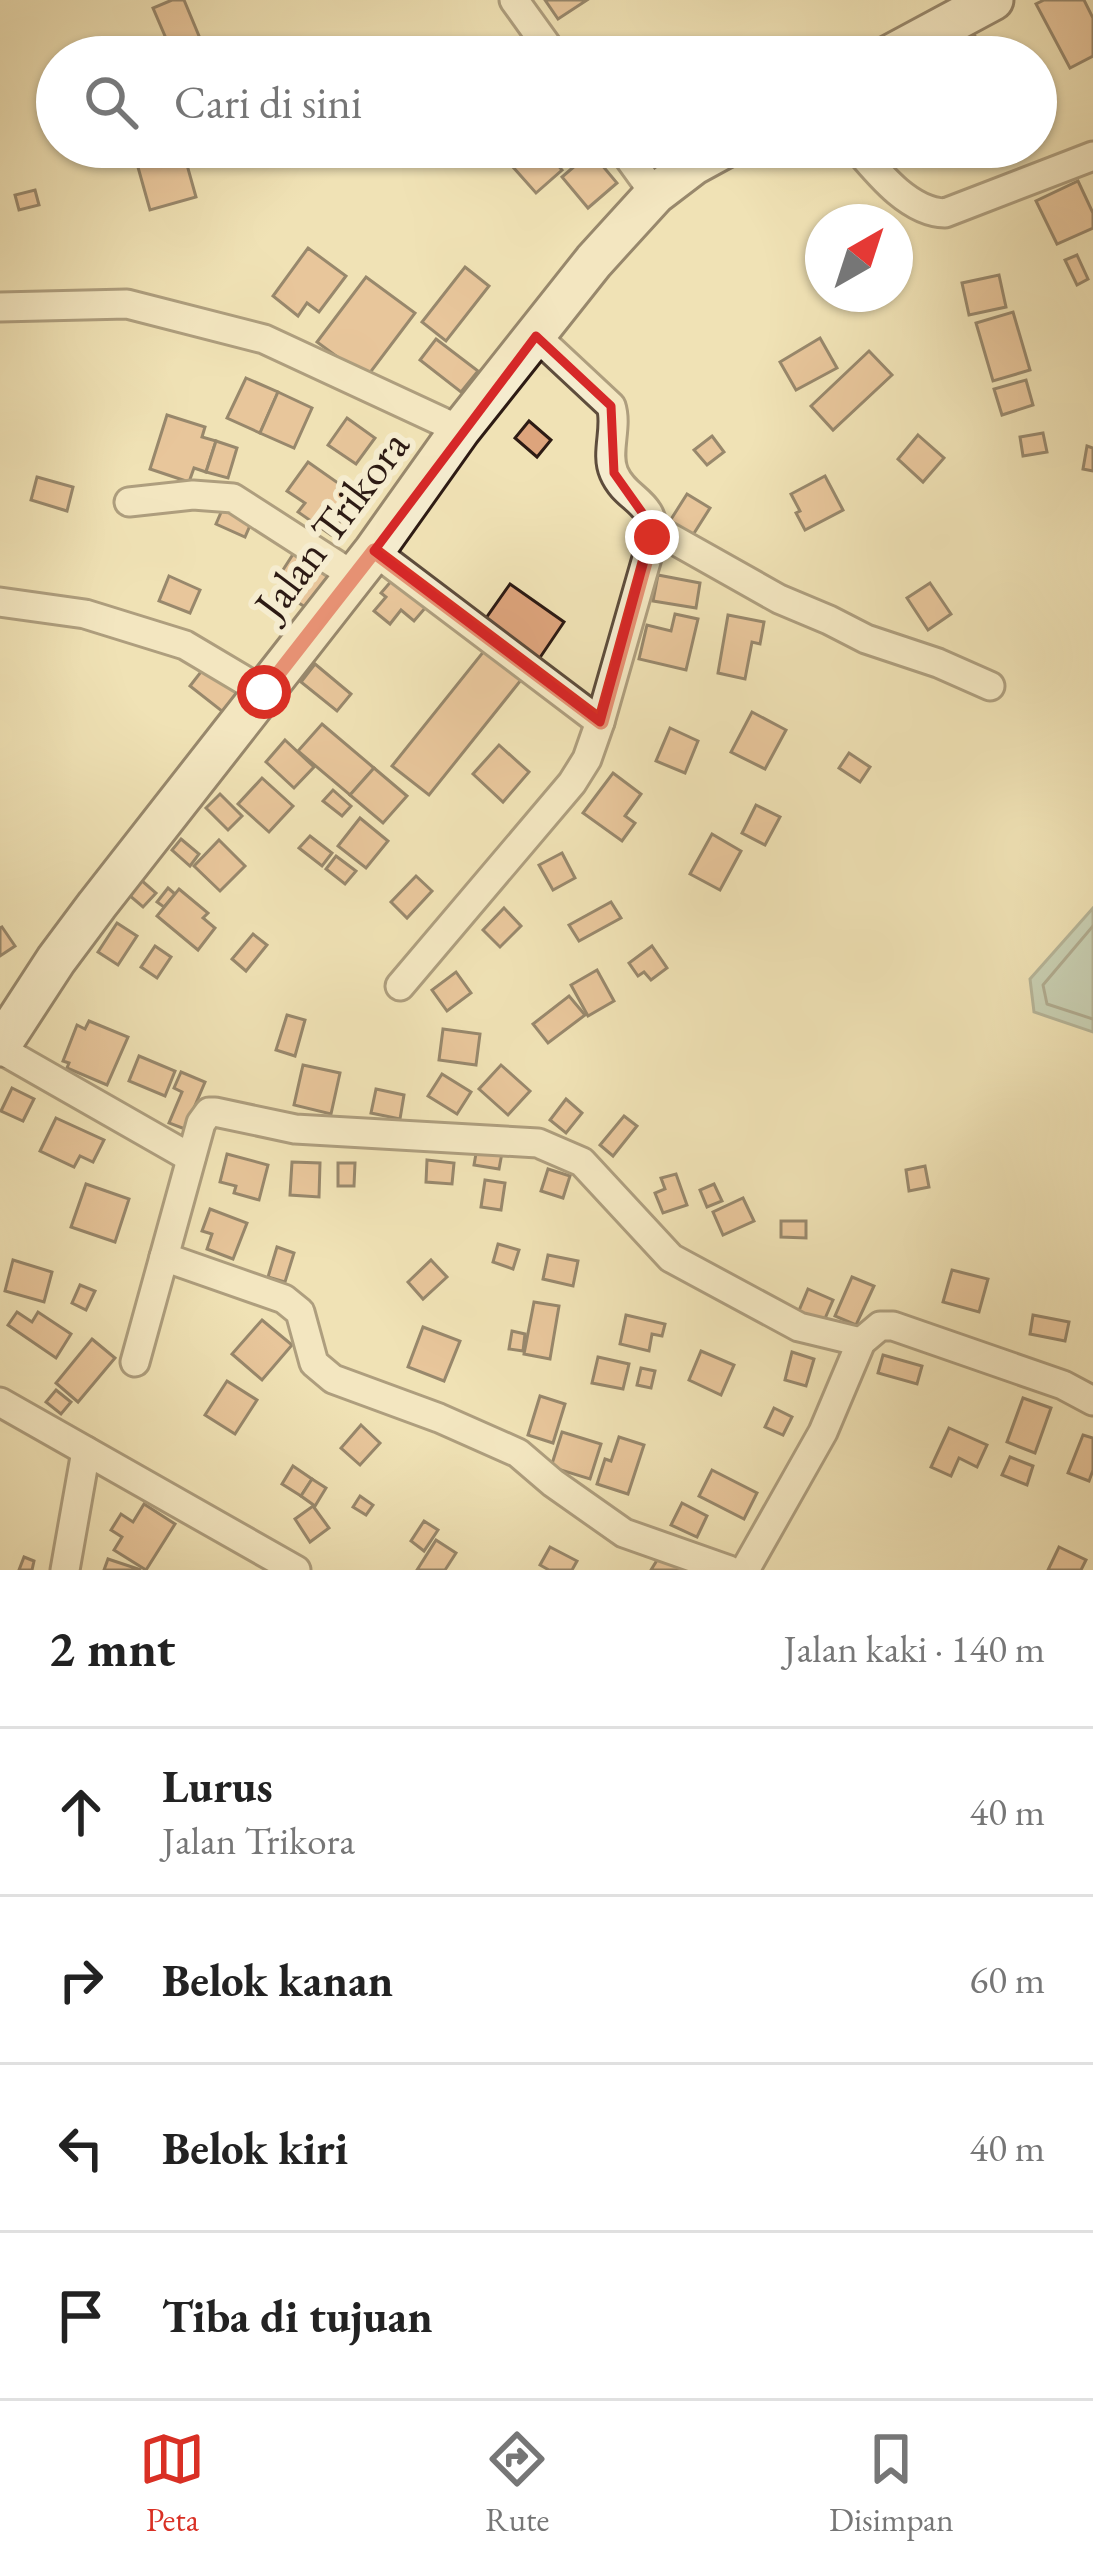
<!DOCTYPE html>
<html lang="id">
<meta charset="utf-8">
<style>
body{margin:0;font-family:"EB Garamond",serif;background:#f2f2f2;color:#222}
.compass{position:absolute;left:805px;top:204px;width:108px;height:108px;border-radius:50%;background:#fff;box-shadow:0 3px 9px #0004;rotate:39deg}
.stop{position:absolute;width:36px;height:36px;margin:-27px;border:9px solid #d93025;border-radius:50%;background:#fff}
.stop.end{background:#d93025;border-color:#fff;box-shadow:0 3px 12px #0008}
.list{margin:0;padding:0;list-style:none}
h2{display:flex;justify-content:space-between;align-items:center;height:156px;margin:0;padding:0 48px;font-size:51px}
h2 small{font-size:39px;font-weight:400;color:#767676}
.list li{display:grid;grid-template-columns:78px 1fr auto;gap:36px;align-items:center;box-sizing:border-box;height:168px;padding:0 48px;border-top:3px solid #e0e0e0}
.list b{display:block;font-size:45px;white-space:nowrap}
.list p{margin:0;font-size:39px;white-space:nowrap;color:#767676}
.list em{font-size:39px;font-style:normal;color:#767676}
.icon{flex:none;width:66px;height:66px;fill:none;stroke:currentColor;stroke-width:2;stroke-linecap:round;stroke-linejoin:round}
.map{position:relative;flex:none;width:1093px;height:1570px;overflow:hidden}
.search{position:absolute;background:#fff;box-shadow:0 3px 9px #0004;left:36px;right:36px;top:36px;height:132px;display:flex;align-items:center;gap:30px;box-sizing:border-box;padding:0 42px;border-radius:66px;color:#767676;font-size:45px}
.sheet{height:828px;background:#fff}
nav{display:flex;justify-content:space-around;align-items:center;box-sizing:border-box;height:168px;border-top:3px solid #e0e0e0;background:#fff;font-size:33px;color:#767676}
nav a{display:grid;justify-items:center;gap:6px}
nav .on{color:#d93025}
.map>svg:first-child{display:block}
.water{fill:#9bbcb4;stroke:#6f7c74;stroke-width:3}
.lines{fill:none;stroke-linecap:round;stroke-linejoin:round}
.shore{stroke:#646c64;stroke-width:3}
.building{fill:#dda47c;stroke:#2d1b14;stroke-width:3}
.street-casing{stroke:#5e4d3c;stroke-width:33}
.secondary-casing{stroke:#2d1b14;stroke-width:45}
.street{stroke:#f5eccf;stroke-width:27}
.secondary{stroke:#f5eccf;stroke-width:39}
.route{stroke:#d93025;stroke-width:15}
.marked{fill:none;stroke:#d62828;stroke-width:9;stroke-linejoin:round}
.labels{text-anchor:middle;stroke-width:12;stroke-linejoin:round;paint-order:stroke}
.street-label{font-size:45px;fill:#2d1b14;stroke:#f5eccf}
</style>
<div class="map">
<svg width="1093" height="1570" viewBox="0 0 1093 1570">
<rect width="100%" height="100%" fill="#f0e2b5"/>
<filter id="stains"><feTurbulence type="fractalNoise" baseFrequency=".00167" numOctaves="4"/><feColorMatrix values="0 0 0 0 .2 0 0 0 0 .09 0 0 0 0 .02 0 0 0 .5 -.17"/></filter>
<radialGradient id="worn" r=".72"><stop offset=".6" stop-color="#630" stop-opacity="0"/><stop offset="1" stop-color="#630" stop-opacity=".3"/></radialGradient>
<polygon class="water" points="1093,908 1093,1032 1034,1012 1030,979"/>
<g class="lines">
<polyline class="shore" points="1093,926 1043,985 1047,1004 1093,1019"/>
</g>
<g class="building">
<polygon points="172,0 184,0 204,48 182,57 174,57 153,8"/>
<polygon points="545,0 587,0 558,19"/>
<polygon points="1044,0 1084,0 1093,18 1093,56 1070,68 1036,4"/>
<polygon points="975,36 988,57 949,57 947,53"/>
<polygon points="157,147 182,147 196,197 150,210 134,153"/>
<polygon points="535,147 542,147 562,170 536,193 513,167"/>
<polygon points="591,152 617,183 588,208 562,177"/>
<polygon points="1078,181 1093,213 1093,228 1057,244 1036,201"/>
<polygon points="35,190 39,205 19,210 15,195"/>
<polygon points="308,248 346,276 319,312 307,303 298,316 273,296"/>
<polygon points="1077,255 1088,279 1077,285 1065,260"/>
<polygon points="465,267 489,286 446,341 422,322"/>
<polygon points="999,275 1006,307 969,315 962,283"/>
<polygon points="366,277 415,313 366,378 317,342"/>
<polygon points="1013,312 1030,370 993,381 976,323"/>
<polygon points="820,338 837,368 796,390 780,362"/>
<polygon points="436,339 478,371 461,392 420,360"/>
<polygon points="869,351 892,375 833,430 811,406"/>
<polygon points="246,378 278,392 260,433 227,418"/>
<polygon points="1026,380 1033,405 1002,415 994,389"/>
<polygon points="278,392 312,408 294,448 260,433"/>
<polygon points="167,415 205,427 202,437 216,441 206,472 194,468 189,482 150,469"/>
<polygon points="347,418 375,438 356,464 328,445"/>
<polygon points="529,421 551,440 537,457 515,438"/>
<polygon points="1043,433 1047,452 1023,456 1020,437"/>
<polygon points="918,435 944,458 923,482 898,459"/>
<polygon points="712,436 724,452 707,465 694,450"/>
<polygon points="216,441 237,448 228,478 206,472"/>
<polygon points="1087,446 1093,448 1093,471 1083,469"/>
<polygon points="308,462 358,497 331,535 298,512 305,503 287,491"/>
<polygon points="825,476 843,510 805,530 796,513 800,511 791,494"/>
<polygon points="37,477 73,487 67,511 31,500"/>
<polygon points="687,494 710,508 691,538 668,524"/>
<polygon points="226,501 255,514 245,537 216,524"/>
<polygon points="297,548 335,573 310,610 286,595 295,582 281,573"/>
<polygon points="658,575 700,583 696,608 653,601"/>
<polygon points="169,576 200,590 190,613 159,601"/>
<polygon points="393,579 426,607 414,621 401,610 390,624 374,611 386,597 381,593"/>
<polygon points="930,583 951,614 928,630 907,598"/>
<polygon points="510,584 564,622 539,659 484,621"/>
<polygon points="675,614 698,619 686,670 639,659 647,625 671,631"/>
<polygon points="728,615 764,622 760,644 752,642 745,679 718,673"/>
<polygon points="484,651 521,680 429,795 392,766"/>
<polygon points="207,664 240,690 223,712 190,686"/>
<polygon points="315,664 351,694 337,711 301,682"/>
<polygon points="752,712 786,730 765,769 731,752"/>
<polygon points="322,724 374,768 350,795 298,751"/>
<polygon points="670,728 698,741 685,773 656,761"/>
<polygon points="285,740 314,767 294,788 266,762"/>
<polygon points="499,745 529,772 503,802 473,774"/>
<polygon points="849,753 870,767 860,782 839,768"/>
<polygon points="374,768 407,796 383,823 350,795"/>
<polygon points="613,773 641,794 625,816 635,823 622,841 583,813"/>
<polygon points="262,778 293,806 269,832 238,804"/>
<polygon points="333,790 351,806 342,816 323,801"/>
<polygon points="220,794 242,816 228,830 206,808"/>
<polygon points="756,805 780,817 765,845 742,833"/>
<polygon points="360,818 388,841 366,868 338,846"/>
<polygon points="712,834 741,851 720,890 690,874"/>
<polygon points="310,836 332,853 322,866 299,848"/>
<polygon points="181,839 199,854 190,866 172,850"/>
<polygon points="219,840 245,866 220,891 194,866"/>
<polygon points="562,853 575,878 553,890 539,865"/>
<polygon points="336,856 356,871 345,884 326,869"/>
<polygon points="416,876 432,891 407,918 391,902"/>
<polygon points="141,880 156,893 143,907 129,895"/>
<polygon points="168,888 175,894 164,907 157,902"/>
<polygon points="179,889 208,913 203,918 215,928 198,950 157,916"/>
<polygon points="611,902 621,918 579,941 569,925"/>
<polygon points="504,908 521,926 500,947 483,930"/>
<polygon points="117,923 137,936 118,965 98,952"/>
<polygon points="2,927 15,946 0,956 0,928"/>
<polygon points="253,934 267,945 246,971 232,959"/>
<polygon points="155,946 171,957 157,978 141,967"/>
<polygon points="652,946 667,968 651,980 644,972 638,976 629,963"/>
<polygon points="597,970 614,1001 588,1016 571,985"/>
<polygon points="456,972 471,993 447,1011 432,990"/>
<polygon points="569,996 585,1015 548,1043 533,1024"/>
<polygon points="287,1015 305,1020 295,1056 276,1050"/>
<polygon points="89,1021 128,1037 107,1085 67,1068 69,1063 63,1061 77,1025 85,1029"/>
<polygon points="443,1029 480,1034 476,1065 439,1060"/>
<polygon points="139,1056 175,1071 165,1096 129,1081"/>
<polygon points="303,1065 340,1073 331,1114 294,1105"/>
<polygon points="501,1065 530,1091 508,1115 479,1089"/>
<polygon points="181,1072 205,1082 185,1129 169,1123 182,1092 174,1088"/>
<polygon points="442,1074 471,1092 457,1114 428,1096"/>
<polygon points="12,1088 34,1099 23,1121 1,1111"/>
<polygon points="376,1089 404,1095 400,1119 371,1113"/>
<polygon points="566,1099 582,1113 566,1133 550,1120"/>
<polygon points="624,1116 637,1126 613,1156 600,1145"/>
<polygon points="56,1118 104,1140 93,1162 80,1156 74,1167 40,1151"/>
<polygon points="477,1148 502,1153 499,1169 474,1165"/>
<polygon points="227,1154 268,1165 259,1200 234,1193 236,1186 220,1182"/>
<polygon points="427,1160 454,1163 452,1184 426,1182"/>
<polygon points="292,1162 320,1163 319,1197 290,1195"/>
<polygon points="338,1163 355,1163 354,1186 338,1186"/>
<polygon points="925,1166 929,1187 909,1191 906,1170"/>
<polygon points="548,1169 570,1176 563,1198 541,1191"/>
<polygon points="676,1174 687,1205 663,1213 655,1193 665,1189 661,1178"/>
<polygon points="485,1180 505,1183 501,1210 481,1207"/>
<polygon points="86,1184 129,1199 115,1242 71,1227"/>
<polygon points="714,1184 722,1201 707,1207 700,1190"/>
<polygon points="743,1198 754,1221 723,1235 713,1212"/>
<polygon points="210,1209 247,1223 233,1259 207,1249 212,1234 202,1231"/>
<polygon points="781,1221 806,1221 806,1238 781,1237"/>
<polygon points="498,1244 519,1250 513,1269 493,1262"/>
<polygon points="277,1247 294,1253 285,1282 268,1277"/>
<polygon points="548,1255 578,1261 573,1286 543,1279"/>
<polygon points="13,1260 52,1272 44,1302 5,1291"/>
<polygon points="431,1260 447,1277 423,1299 408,1282"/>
<polygon points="952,1270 988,1279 979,1312 943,1302"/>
<polygon points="852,1277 874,1286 856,1325 835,1316"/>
<polygon points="80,1285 95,1291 86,1310 72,1303"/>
<polygon points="808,1289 833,1300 823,1323 798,1313"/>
<polygon points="534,1302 559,1306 550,1359 524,1354"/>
<polygon points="17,1312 32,1322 38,1312 71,1334 56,1358 8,1325"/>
<polygon points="626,1315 665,1324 662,1336 652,1334 649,1351 620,1344"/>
<polygon points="1033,1315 1069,1322 1065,1341 1030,1334"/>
<polygon points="262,1320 292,1345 262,1380 232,1354"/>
<polygon points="423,1327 460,1341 444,1381 408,1367"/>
<polygon points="512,1331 525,1334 523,1351 509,1349"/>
<polygon points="92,1339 115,1358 78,1402 56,1383"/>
<polygon points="701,1351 734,1365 721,1395 689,1380"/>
<polygon points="792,1352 814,1359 806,1386 785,1380"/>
<polygon points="883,1355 922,1366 917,1384 878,1373"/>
<polygon points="598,1357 629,1364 623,1389 592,1383"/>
<polygon points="641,1368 655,1371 651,1388 637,1385"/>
<polygon points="227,1381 257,1400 235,1434 205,1415"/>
<polygon points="56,1390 71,1402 61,1414 46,1402"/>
<polygon points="540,1396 565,1404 553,1443 528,1435"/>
<polygon points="1023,1398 1051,1408 1035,1453 1007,1442"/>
<polygon points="774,1408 792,1417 783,1435 765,1427"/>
<polygon points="361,1425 380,1443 360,1465 341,1448"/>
<polygon points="949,1428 987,1445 977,1467 959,1458 951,1476 931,1467"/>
<polygon points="562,1432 601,1444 590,1479 551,1467"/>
<polygon points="1083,1435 1093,1438 1093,1470 1089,1481 1068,1473"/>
<polygon points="619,1437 644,1445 628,1494 597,1484 605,1459 611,1461"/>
<polygon points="1010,1457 1033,1466 1027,1485 1002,1475"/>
<polygon points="293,1466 312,1479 301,1496 282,1484"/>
<polygon points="712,1470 757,1493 744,1519 699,1496"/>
<polygon points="312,1479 326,1488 315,1506 301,1496"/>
<polygon points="360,1496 373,1505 366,1515 353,1507"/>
<polygon points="682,1503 707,1516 697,1537 671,1525"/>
<polygon points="144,1504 175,1524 146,1570 114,1550 122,1537 111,1530 121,1514 133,1522"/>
<polygon points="313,1506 329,1528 310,1542 295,1519"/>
<polygon points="424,1521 438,1530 424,1551 411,1541"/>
<polygon points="436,1540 456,1553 445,1570 417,1570"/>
<polygon points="550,1547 577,1561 572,1570 549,1570 540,1565"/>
<polygon points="1059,1547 1086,1560 1081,1570 1048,1570"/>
<polygon points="662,1552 688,1567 687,1570 651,1570"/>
<polygon points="24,1557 34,1561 32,1570 19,1570"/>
<polygon points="108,1559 141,1570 104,1570"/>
</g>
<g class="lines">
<defs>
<g id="street">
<polyline points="514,0 555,57"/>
<polyline points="621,147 655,194"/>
<path d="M856,147C878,173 909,212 945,213L1093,156"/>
<polyline points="0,307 127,304 264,339 460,430"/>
<polyline points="129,502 193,495 233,498 354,576"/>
<polyline points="653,528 779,599 829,620 866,639 938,663 990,686"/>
<polyline points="374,551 600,722"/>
<polyline points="0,602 85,614 185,645 264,692"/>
<path d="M400,986L572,783L587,759L600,722L653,537C655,500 626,501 614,473C605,453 618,427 611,406L536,336"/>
<polyline points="0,1049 191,1158"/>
<polyline points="164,1257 284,1299 300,1312 314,1363 333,1379 439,1418 518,1453 553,1483 624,1533 729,1570"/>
<polyline points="135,1362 201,1123 209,1112 215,1112 295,1129 538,1143 582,1162 671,1258 799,1327 861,1342"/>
<polyline points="0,1402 296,1570"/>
<polyline points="65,1570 86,1451"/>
<polyline points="745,1570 823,1432 861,1342 880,1326 893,1326 1063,1385 1093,1401"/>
</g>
<g id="secondary">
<polyline points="887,57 993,0"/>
<polyline points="0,1046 56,960 97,905 374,551 460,430 594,261 655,194 693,165 726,147"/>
</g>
</defs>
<use href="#street" class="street-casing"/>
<use href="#secondary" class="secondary-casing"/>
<use href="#street" class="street"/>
<use href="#secondary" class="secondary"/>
</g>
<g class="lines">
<polyline class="route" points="264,692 374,551 601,722 652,537"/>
</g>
<path d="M0 0H1093V1570H0ZM536,336L611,406L614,473L653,528L600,722L374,551Z" fill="#f0e2b5" fill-opacity=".55" fill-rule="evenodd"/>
<path class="marked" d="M536,336L611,406L614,473L653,528L600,722L374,551Z"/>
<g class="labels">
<g class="street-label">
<text transform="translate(331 524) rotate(-53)" y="16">Jalan Trikora</text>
</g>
</g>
<rect width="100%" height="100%" filter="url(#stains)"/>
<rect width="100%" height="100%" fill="url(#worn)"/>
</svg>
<svg class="compass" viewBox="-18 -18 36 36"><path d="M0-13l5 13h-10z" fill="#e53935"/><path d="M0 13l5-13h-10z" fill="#767676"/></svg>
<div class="stop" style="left:264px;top:692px"></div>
<div class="stop end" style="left:652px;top:537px"></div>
<div class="search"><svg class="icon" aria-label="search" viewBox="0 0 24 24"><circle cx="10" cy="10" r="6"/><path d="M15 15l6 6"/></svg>Cari di sini</div>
</div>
<section class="sheet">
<h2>2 mnt<small>Jalan kaki · 140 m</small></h2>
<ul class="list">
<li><svg class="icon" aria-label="ahead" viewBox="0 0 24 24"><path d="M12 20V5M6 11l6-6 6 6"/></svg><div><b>Lurus</b><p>Jalan Trikora</p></div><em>40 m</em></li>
<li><svg class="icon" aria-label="right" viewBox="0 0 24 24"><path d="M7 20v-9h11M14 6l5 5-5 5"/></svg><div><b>Belok kanan</b></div><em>60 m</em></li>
<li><svg class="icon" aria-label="left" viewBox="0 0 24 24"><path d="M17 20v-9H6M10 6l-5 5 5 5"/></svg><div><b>Belok kiri</b></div><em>40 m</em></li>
<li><svg class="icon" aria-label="arrive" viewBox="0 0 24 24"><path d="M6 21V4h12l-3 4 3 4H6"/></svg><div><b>Tiba di tujuan</b></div></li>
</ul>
</section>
<nav>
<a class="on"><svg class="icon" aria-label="map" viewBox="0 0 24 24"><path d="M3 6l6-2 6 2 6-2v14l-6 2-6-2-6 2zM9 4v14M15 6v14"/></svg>Peta</a>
<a><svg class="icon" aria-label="directions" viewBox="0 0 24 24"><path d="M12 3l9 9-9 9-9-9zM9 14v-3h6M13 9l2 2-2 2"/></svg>Rute</a>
<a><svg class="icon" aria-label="saved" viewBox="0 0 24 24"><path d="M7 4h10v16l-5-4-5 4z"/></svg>Disimpan</a>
</nav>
